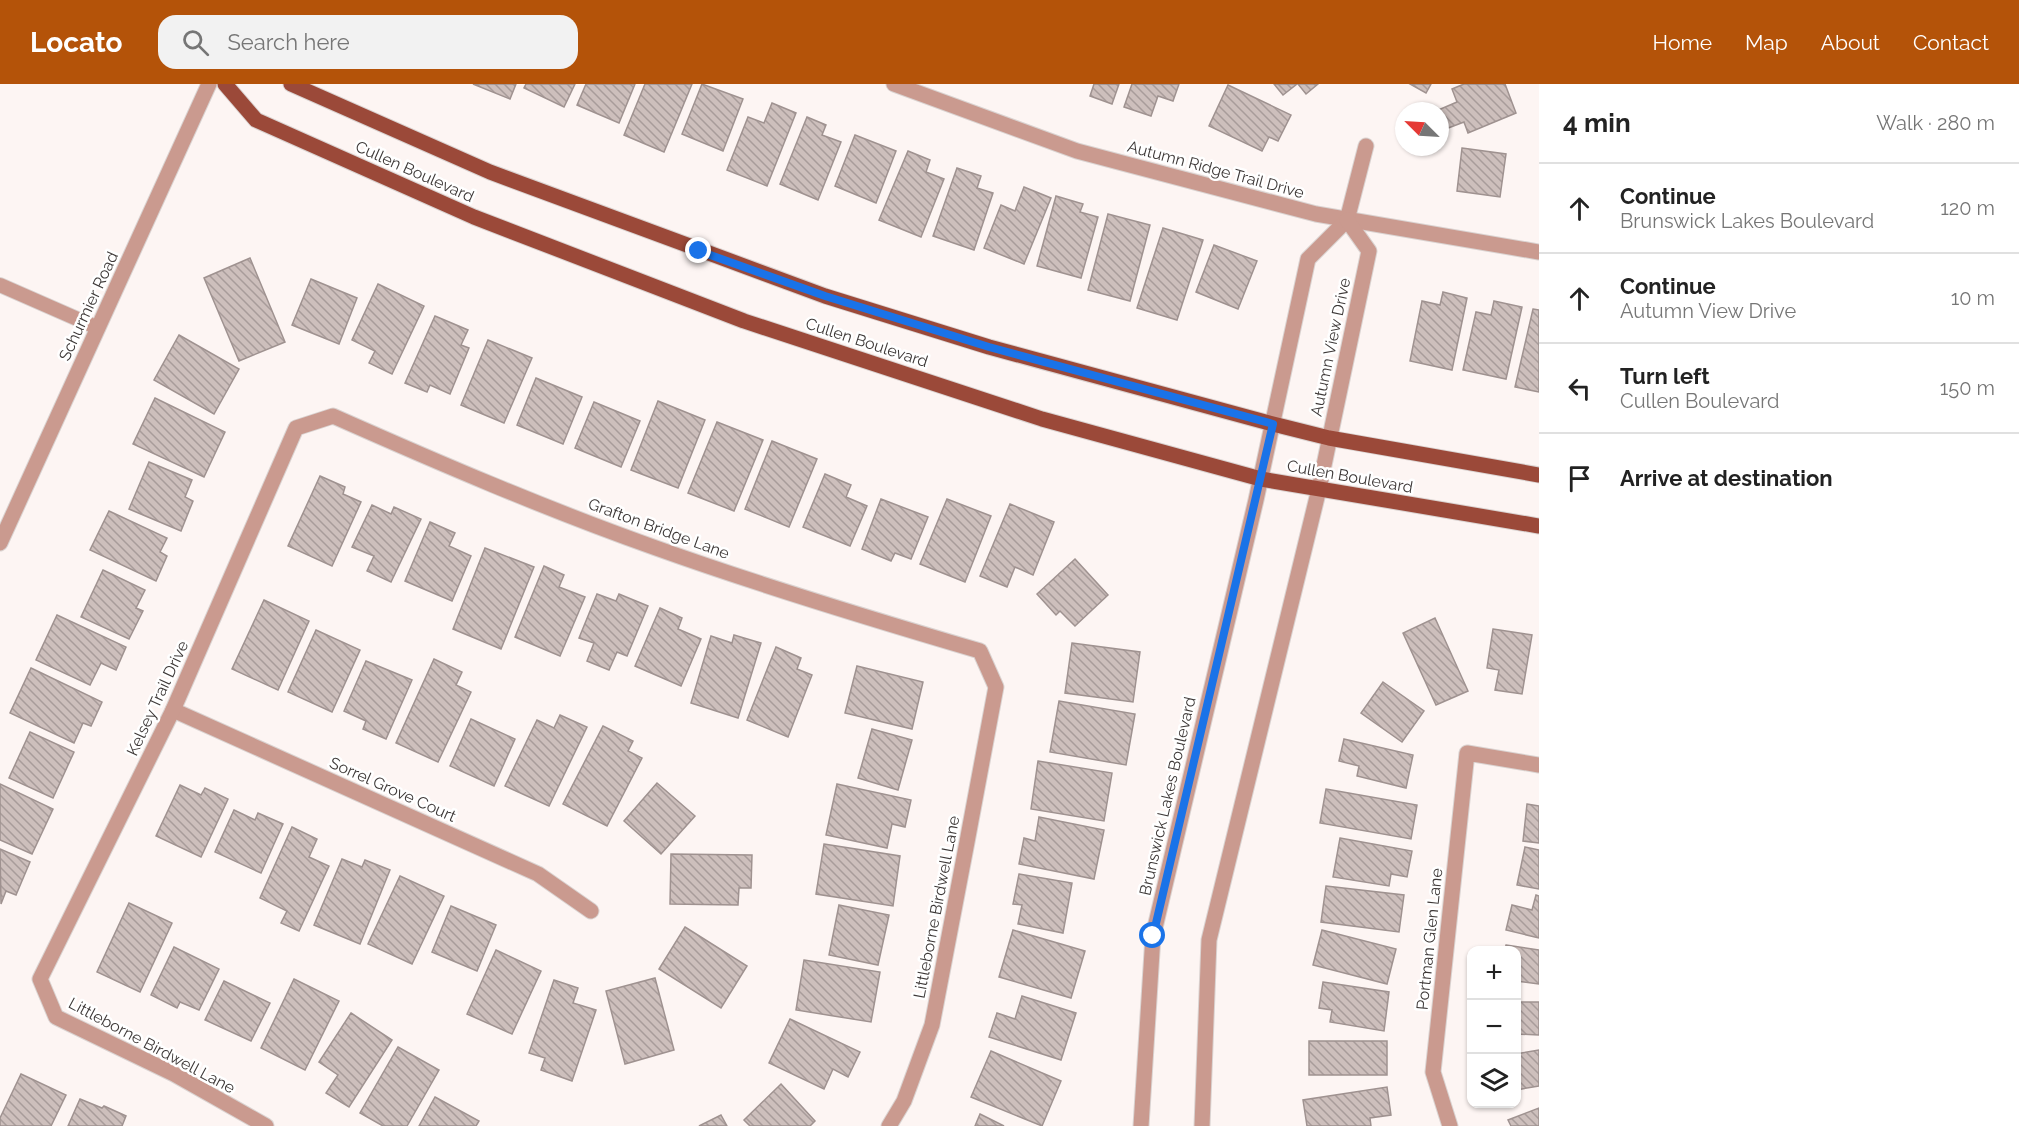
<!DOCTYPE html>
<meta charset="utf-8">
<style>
body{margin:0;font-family:Raleway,sans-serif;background:#f2f2f2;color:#222}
.controls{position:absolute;right:18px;bottom:18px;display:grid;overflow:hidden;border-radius:12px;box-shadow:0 2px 4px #0004}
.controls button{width:54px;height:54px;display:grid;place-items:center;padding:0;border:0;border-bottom:2px solid #e0e0e0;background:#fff;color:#222;font:30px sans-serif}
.compass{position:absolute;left:1395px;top:18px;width:54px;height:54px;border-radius:50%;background:#fff;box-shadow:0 2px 4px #0004;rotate:294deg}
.stop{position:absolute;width:18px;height:18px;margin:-14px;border:4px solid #1a73e8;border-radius:50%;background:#fff}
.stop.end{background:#1a73e8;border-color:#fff;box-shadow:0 2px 6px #0008}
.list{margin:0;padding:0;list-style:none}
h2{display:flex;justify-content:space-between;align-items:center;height:78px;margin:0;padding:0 24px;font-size:26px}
h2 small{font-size:20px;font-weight:400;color:#767676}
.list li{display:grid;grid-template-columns:39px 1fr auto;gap:18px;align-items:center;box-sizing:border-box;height:90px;padding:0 24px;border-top:2px solid #e0e0e0}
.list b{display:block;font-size:22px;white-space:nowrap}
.list p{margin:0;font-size:20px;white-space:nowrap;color:#767676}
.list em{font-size:20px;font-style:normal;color:#767676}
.icon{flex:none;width:33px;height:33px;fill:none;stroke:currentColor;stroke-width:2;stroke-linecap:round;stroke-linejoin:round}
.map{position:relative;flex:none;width:1539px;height:1042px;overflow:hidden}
header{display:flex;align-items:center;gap:36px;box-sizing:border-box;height:84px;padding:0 30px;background:#b45309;color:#fff}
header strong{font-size:28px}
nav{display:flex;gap:33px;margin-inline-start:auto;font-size:21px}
.search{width:420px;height:54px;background:#f2f2f2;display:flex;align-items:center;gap:15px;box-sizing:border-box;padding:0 21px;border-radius:18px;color:#767676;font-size:22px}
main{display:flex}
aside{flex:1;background:#fff}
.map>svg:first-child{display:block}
.building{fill:url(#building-back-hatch);stroke:#9f9290;stroke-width:1.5}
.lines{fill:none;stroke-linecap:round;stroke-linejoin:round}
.service-casing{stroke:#dad3d1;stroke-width:16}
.minor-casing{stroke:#dad3d1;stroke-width:17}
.primary-casing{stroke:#dad3d1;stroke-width:17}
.service{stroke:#ca9a8f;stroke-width:14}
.minor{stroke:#ca9a8f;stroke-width:15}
.primary{stroke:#9b4939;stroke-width:15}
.route{stroke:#1a73e8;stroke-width:8}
.labels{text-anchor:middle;stroke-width:5;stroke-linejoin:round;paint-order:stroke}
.street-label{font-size:16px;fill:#3d3837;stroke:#fff}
</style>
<header>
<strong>Locato</strong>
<div class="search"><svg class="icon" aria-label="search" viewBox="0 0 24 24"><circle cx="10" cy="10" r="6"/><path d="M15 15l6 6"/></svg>Search here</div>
<nav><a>Home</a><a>Map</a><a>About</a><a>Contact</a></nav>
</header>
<main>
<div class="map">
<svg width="1539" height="1042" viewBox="0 0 1539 1042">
<defs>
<pattern id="building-back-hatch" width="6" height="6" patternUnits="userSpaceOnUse" patternTransform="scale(1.5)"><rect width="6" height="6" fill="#cdbfbc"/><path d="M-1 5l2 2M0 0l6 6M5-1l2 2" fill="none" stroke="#a89c9a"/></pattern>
</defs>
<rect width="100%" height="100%" fill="#fdf5f3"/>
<g class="building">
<polygon points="473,0 516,0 510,15"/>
<polygon points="526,0 575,0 564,23 524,4"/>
<polygon points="586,0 635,0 619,39 577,21"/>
<polygon points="645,0 692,0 664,68 624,51"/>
<polygon points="702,0 743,15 723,67 682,50"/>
<polygon points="1094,0 1119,0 1112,20 1090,12"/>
<polygon points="1132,0 1179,0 1173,17 1158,12 1151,32 1124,23"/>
<polygon points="1274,0 1297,0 1283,11"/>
<polygon points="1298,0 1318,0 1306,10"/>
<polygon points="1410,0 1431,0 1426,9"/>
<polygon points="1464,0 1505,0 1516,29 1468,49 1464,38 1443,46 1440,38 1440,27 1436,27 1457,18 1452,5"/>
<polygon points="1228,1 1291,31 1278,57 1269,53 1262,67 1209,42"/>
<polygon points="772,19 796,29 767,102 727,86 748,33 764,39"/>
<polygon points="807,33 826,41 822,51 841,58 818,116 780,100"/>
<polygon points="855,51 896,67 876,119 835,102"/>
<polygon points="1462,64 1506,70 1500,113 1457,107"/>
<polygon points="908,67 930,76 926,88 944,95 921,153 879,136"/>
<polygon points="957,84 981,92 977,104 993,109 974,166 933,152"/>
<polygon points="1024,103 1051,114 1024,180 984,164 1001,121 1015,127"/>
<polygon points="1056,112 1083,120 1080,128 1098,133 1081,194 1037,182"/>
<polygon points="1108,130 1150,141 1130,217 1088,206"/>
<polygon points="1163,144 1203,156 1177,236 1137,224"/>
<polygon points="1214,161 1257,177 1238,225 1196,208"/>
<polygon points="250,174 285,258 239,277 204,194"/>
<polygon points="311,195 357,214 339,260 292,241"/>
<polygon points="378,200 424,222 392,290 369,279 375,267 352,256"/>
<polygon points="1443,208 1467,214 1452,286 1410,277 1422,217 1440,221"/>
<polygon points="1494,217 1522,223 1506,295 1463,286 1476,228 1491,231"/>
<polygon points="1533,225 1539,226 1539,308 1515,303"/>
<polygon points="435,232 468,246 461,261 469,264 450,310 430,301 427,308 405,299"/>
<polygon points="179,251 239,285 214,330 154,296"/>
<polygon points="488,256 532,274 504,339 461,321"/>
<polygon points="536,294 582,313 563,360 517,341"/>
<polygon points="155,314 225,348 204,393 133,360"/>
<polygon points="658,317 705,336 678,404 631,386"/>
<polygon points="594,318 640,337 621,383 575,364"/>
<polygon points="717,338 763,356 734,427 688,409"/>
<polygon points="772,357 817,375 789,443 745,425"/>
<polygon points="149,378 192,396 185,413 193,417 181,447 129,425"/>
<polygon points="825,390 851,401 846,413 867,422 850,462 803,443"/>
<polygon points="320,392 345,403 343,410 361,418 332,482 288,462"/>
<polygon points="881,415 928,433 911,475 895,469 891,477 862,465"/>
<polygon points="947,415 991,432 965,498 920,480"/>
<polygon points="1010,420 1054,438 1033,491 1015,483 1007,503 980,492"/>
<polygon points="372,421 391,430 394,423 421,435 391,498 367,487 374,472 352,463"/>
<polygon points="109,427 167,454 160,468 167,472 156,497 90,466"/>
<polygon points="430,438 455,449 449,462 471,472 452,517 405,497"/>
<polygon points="485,464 534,483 501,565 453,545"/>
<polygon points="1075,475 1108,511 1075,542 1060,527 1056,531 1037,510"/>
<polygon points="544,482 564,491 559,503 585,513 560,572 515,553"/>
<polygon points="103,486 145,506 136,524 143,527 129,555 81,533"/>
<polygon points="597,510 616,517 619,510 648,522 627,572 617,568 609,586 587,577 594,559 579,554"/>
<polygon points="264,516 309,537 278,606 232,585"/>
<polygon points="660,524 682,534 678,545 701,555 681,602 635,582"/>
<polygon points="57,531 126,563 116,586 101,579 90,601 36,576"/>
<polygon points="1435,534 1468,607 1436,621 1403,549"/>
<polygon points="1493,545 1532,551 1522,610 1495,606 1499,586 1487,584"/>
<polygon points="316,546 360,566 332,628 288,608"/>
<polygon points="734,551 761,559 738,634 691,619 711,552 732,559"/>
<polygon points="1072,559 1140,568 1133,618 1065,609"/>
<polygon points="776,563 801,574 797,585 812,591 788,653 747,636"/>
<polygon points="434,575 462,588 456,601 471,608 438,678 396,659"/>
<polygon points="366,577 412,596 386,655 363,645 366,637 344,627"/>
<polygon points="857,582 923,598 912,645 845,629"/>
<polygon points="31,584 102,618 91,642 83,639 74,659 10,629"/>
<polygon points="1383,598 1424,627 1402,658 1361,629"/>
<polygon points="1059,617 1135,630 1126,681 1050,668"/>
<polygon points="560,631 587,643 549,722 505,702 537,636 554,644"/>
<polygon points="471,635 515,655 494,702 450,682"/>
<polygon points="603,642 633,657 628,667 642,674 607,742 563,720"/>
<polygon points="872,645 912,656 898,706 858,694"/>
<polygon points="30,648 74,668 53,714 9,694"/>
<polygon points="1344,655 1413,671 1406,704 1357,692 1359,682 1339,677"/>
<polygon points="1038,677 1112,689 1104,737 1031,725"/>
<polygon points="657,699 695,732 661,770 624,737"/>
<polygon points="0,700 53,725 32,770 0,756"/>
<polygon points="837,700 911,716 905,743 892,740 887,764 826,751"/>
<polygon points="180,701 201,711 205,704 228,715 201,773 156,752"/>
<polygon points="1326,705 1417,721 1411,755 1320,739"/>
<polygon points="1527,720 1539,722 1539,759 1523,757"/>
<polygon points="234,726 255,736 258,729 283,740 261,789 215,768"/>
<polygon points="1039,733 1104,746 1094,795 1019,780 1024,754 1035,757"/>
<polygon points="292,743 317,755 309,773 329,782 299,847 281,839 287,827 260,814"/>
<polygon points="1340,754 1412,767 1407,793 1391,790 1389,802 1333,793"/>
<polygon points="824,760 900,772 893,822 816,810"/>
<polygon points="1525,763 1539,766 1539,805 1517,801"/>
<polygon points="0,765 30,778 16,811 6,807 1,820"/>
<polygon points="671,770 752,771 751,804 739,804 738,821 670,820"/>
<polygon points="342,775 362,783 365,776 390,786 360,860 314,841"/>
<polygon points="1019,790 1072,799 1063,849 1018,840 1022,821 1013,820"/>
<polygon points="400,792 444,812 412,880 368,860"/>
<polygon points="1326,802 1404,811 1399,848 1321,838"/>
<polygon points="1536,811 1539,812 1539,854 1506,846 1512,821 1532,826"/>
<polygon points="129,819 172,839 140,908 97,888"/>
<polygon points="839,821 889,831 878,881 829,871"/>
<polygon points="451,822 496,841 477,887 432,868"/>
<polygon points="685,843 747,882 721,924 659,885"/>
<polygon points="1013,846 1085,867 1071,914 999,893"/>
<polygon points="1322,846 1396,865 1387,900 1313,881"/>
<polygon points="1506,861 1539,866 1539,900 1516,897 1516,866 1505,866"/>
<polygon points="174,863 219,885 199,926 180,918 177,924 151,911"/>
<polygon points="496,866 541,887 512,950 467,930"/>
<polygon points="804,876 880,888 871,938 796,926"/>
<polygon points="655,894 674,966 625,980 606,907"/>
<polygon points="294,895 339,917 305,986 261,964"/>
<polygon points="554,896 578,904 573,919 596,926 572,997 541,986 545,974 529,969"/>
<polygon points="224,897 270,919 251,957 205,936"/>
<polygon points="1323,898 1389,908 1384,947 1330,938 1332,926 1319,924"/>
<polygon points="1022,912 1076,929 1061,976 989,953 997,929 1015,935"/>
<polygon points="1516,918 1539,918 1539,951 1516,950"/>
<polygon points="351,929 392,956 349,1023 326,1009 338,991 319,978"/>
<polygon points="790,935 860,968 848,993 833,985 824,1005 769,979"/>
<rect x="1309" y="957" width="78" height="34"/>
<polygon points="398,963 439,986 407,1042 383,1042 360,1029"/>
<polygon points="1539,966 1539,1002 1516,1006 1516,970"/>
<polygon points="991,967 1061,997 1042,1042 971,1013"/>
<polygon points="21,990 66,1011 51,1042 0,1042 0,1034"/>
<polygon points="781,1000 815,1037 810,1042 750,1042 744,1036"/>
<polygon points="1387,1003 1391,1031 1370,1034 1371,1042 1307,1042 1303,1016"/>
<polygon points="435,1013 479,1037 476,1042 419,1042"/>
<polygon points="80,1015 102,1024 104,1022 126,1032 122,1042 68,1042"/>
<polygon points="1539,1024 1539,1042 1511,1042 1508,1036"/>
<polygon points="980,1030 1004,1042 975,1042"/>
<polygon points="721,1031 727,1042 699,1042"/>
</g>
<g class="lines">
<defs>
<polyline id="service" points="0,201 98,244"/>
<g id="minor">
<polyline points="894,0 1077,67 1316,130 1539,168"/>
<polyline points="0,459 209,0"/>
<polyline points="173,626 538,790 591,827"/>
<path d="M266,1042L174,990L56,933L40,895L173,626L296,344L333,332C439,379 546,425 656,464C762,502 871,535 980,567L996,603L967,758L932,941L904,1017L889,1042"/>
<polyline points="1141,1042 1153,852 1256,416 1308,175 1347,136 1366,62"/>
<polyline points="1202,1042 1209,856 1319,405 1369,167 1347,136"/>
<polyline points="1450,1042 1433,988 1467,669 1539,681"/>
</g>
<g id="primary">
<polyline points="225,0 256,36 474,133 744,237 1042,335 1261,395 1539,442"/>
<polyline points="291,0 490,88 825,212 989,263 1273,340 1329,354 1539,391"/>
</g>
</defs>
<use href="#service" class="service-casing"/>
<use href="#minor" class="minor-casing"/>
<use href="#primary" class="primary-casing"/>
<use href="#service" class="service"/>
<use href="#minor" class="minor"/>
<use href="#primary" class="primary"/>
</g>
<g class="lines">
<polyline class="route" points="699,167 825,212 989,263 1273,340 1153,852"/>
</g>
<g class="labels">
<g class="street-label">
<text transform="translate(1216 85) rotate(15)" y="6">Autumn Ridge Trail Drive</text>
<text transform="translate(415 87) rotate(24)" y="6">Cullen Boulevard</text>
<text transform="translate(88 222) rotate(-65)" y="6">Schurmier Road</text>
<text transform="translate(867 258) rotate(18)" y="6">Cullen Boulevard</text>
<text transform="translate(1330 263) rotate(-78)" y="6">Autumn View Drive</text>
<text transform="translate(1350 392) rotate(10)" y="6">Cullen Boulevard</text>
<text transform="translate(659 444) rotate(20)" y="6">Grafton Bridge Lane</text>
<text transform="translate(157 614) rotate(-65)" y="6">Kelsey Trail Drive</text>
<text transform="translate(393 705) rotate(24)" y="6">Sorrel Grove Court</text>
<text transform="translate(1167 712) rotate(-77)" y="6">Brunswick Lakes Boulevard</text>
<text transform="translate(936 823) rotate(-79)" y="6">Littleborne Birdwell Lane</text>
<text transform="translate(1429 855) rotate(-84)" y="6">Portman Glen Lane</text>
<text transform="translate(152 961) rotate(28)" y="6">Littleborne Birdwell Lane</text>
</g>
</g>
</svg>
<div class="controls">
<button>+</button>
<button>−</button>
<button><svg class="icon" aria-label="layers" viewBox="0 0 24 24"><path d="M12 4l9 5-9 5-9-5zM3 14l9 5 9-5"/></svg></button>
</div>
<svg class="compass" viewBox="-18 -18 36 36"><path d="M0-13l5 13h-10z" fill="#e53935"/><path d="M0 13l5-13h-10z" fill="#767676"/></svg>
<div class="stop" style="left:1153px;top:852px"></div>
<div class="stop end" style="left:699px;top:167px"></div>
</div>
<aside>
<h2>4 min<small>Walk · 280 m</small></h2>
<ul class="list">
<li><svg class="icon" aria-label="ahead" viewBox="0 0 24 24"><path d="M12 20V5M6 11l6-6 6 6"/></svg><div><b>Continue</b><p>Brunswick Lakes Boulevard</p></div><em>120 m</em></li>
<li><svg class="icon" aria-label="ahead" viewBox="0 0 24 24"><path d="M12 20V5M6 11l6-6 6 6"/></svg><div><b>Continue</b><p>Autumn View Drive</p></div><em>10 m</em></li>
<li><svg class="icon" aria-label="left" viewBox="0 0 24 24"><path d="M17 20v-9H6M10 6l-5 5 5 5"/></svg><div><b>Turn left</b><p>Cullen Boulevard</p></div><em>150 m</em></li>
<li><svg class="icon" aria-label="arrive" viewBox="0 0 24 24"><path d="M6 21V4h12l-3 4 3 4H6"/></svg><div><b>Arrive at destination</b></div></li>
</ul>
</aside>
</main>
